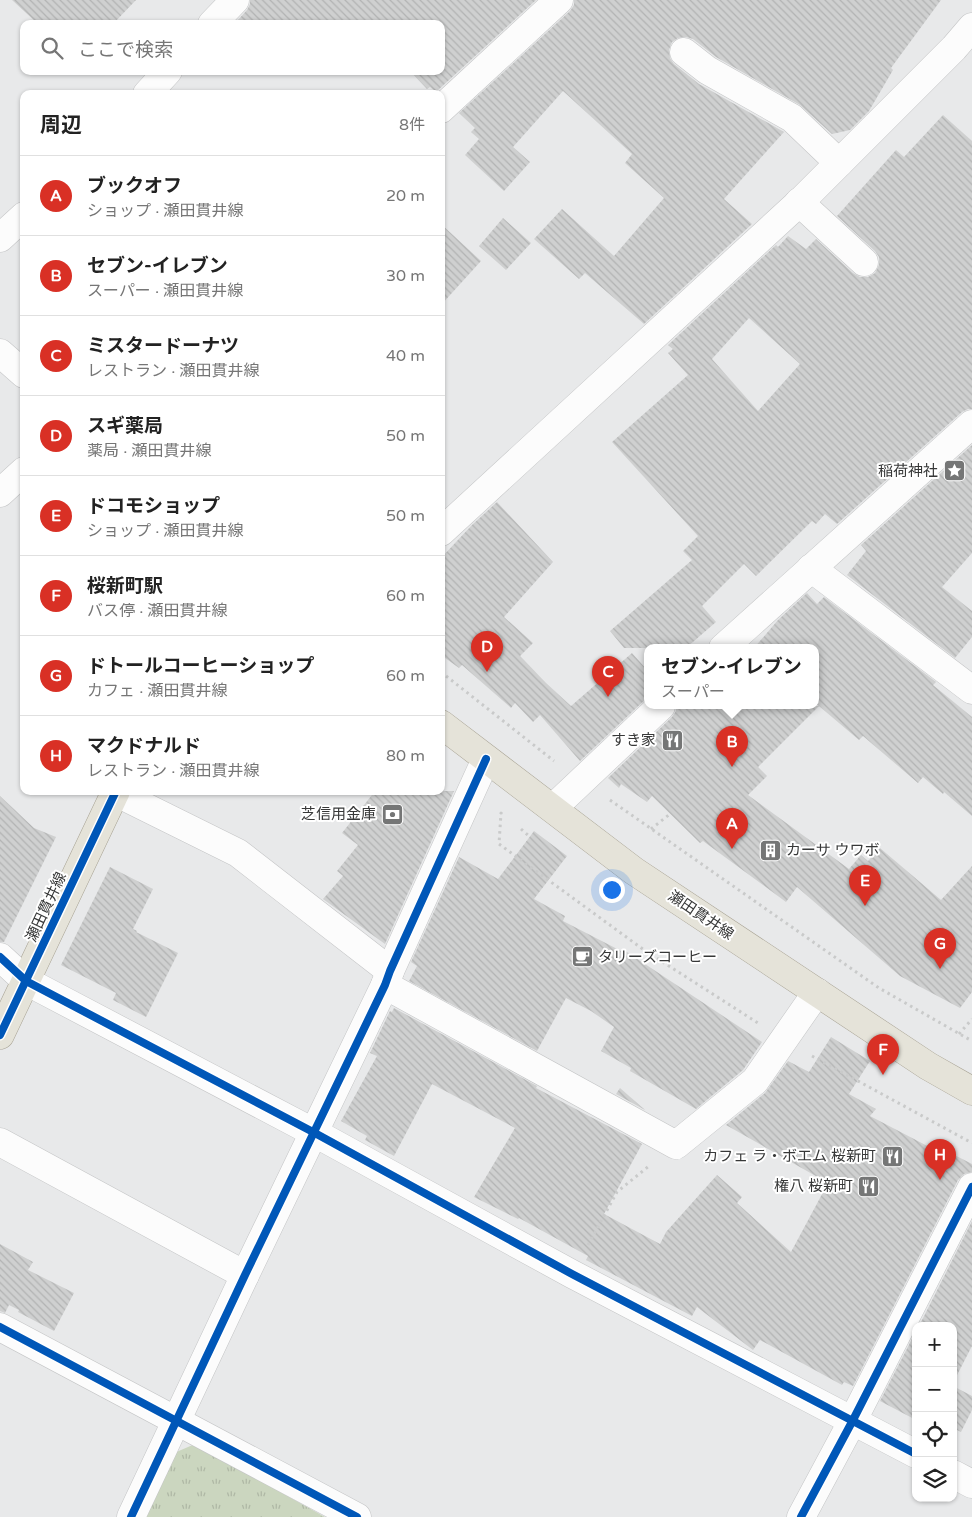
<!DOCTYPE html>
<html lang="ja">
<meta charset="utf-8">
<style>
body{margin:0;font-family:"Varela Round","Noto Sans JP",sans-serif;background:#f6f6f6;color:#222}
.controls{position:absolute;right:15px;bottom:15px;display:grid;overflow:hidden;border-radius:10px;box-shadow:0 1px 4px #0004}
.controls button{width:45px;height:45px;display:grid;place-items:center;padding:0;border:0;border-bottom:1px solid #e0e0e0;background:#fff;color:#222;font:25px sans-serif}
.you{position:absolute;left:611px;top:889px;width:18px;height:18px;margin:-12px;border:4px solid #fff;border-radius:50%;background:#1a73e8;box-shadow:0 0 0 8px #1a73e833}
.badge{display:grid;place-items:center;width:32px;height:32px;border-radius:50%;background:#d93025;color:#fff;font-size:16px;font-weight:700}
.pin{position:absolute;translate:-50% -41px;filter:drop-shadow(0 1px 2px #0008)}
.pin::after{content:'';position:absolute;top:26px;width:18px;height:15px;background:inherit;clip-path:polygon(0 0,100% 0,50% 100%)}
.popup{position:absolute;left:644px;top:644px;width:175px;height:65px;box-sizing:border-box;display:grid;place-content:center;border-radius:10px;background:#fff;filter:drop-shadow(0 1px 4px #0005);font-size:16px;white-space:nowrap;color:#767676}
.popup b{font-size:19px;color:#222}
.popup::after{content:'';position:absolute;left:50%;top:100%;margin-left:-10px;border:10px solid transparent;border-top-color:#fff}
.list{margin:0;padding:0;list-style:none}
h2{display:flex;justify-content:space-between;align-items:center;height:65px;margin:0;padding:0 20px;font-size:21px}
h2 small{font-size:16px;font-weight:400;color:#767676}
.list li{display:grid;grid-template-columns:32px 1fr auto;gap:15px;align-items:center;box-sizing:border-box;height:80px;padding:0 20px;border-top:1px solid #e0e0e0}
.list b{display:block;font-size:19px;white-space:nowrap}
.list p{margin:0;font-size:16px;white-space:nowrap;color:#767676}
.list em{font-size:16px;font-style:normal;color:#767676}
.icon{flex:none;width:28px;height:28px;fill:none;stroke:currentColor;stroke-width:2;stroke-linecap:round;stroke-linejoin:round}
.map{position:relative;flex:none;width:972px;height:1517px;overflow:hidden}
.search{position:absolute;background:#fff;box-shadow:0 1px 4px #0004;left:20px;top:20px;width:425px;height:55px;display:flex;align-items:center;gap:12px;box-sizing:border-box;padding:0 18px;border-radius:10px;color:#767676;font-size:19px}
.panel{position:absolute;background:#fff;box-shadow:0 1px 4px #0004;left:20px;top:90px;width:425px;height:705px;border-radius:10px}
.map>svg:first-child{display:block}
.park{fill:url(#park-tufts)}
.building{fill:url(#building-back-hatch);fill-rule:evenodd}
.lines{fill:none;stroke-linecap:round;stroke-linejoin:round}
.minor-casing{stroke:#c4c5c6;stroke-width:29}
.major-casing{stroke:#a7a293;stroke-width:29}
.path{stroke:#c9caca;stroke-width:3;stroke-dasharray:2.5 4;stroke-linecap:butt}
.minor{stroke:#fcfcfc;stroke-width:28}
.major{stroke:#e5e3d9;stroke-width:28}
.cycleway-casing{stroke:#fff;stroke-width:11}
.cycleway{stroke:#0057b8;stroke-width:8}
.labels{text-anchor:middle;stroke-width:4;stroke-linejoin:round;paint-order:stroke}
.poi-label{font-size:15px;fill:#373838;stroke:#fff;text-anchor:end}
.street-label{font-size:15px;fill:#373838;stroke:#fff}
</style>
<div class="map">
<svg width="972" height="1517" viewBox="0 0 972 1517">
<defs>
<pattern id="park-tufts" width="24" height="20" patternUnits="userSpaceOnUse" patternTransform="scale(1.25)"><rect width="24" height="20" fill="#cbd6bf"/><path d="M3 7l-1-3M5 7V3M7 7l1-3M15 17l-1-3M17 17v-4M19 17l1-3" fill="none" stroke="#afb8a5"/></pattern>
<pattern id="building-back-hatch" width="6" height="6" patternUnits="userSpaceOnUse" patternTransform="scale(1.25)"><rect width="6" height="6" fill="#cfd0d0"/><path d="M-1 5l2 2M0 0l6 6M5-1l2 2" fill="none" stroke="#b2b3b3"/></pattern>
</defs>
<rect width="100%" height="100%" fill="#e8e9ea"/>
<polygon class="park" points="195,1444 325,1517 145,1517 174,1453"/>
<g class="building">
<polygon points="12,0 136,0 113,24 38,24"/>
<polygon points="250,0 536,0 436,92 430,87 427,89 410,71 441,71 441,24 362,24 358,20 354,24 242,24 238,20 247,10 250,4"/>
<polygon points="574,0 941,0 891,68 893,70 869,111 850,130 832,134 800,105 716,57 693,39 686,37 678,38 672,42 669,50 670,58 674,64 699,84 784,132 724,199 752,224 644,324 585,273 579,279 534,239 562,209 614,256 664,198 625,163 632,154 563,91 513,147 530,162 504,191 465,155 479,139 471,132 475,128 459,113 570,11 574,5"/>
<path d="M943,115L972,141V409H968L962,412L837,524L825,514L816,524L812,521L756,576L744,564L702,606L716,622L686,648H624L610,631L692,560L683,551L698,536L612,442L688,375L668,353L673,349L668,345L776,245L778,247L788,236L806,249L816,239L853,273L860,277H868L875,273L879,265V257L875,251L837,216L896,150L904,157ZM749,318L800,364L758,411L712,359Z"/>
<polygon points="503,218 531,243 506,270 479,246"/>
<polygon points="441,224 481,261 441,305"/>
<polygon points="972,445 972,553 942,587 972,611 972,637 955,658 847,575 866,551 861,545"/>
<polygon points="497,502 553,562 504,617 533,643 520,656 546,683 571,706 632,653 648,671 648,697 580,761 540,715 533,722 515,703 511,708 462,665 459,668 441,655 441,558 472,525"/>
<polygon points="807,593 817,604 824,597 936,682 933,685 972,717 972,816 944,792 943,794 923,777 918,783 863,736 859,740 819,706 758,767 767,776 748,795 849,869 861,855 868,861 880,848 941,900 972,866 972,992 960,1008 900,976 797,887 786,902 703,841 700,843 652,796 647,802 621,784 619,788 608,778 672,717 676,711 676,706 819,706 816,703 816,648 754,648 778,620"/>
<polygon points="375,791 454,791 385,944 323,899 343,876 337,871 358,845 342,833"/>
<polygon points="0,796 34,828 56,837 4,942 0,942"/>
<polygon points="534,831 567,856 534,899 565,916 563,921 623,952 624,950 762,1042 743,1070 696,1109 630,1071 631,1068 601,1051 614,1027 591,1011 566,998 537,1051 409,981 417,966 411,962 459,857 498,879"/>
<polygon points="110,867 153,889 133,929 137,931 136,932 178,953 146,1017 113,1000 116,993 61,965"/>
<polygon points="394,1008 537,1086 536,1088 642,1144 604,1214 660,1244 666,1232 717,1175 742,1197 737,1203 791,1252 828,1183 726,1125 765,1093 788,1061 809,1072 831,1037 870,1061 849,1094 876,1109 870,1116 935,1150 937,1146 972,1164 972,1172 964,1174 958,1180 853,1386 844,1382 842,1385 760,1340 753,1350 697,1307 692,1316 586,1260 588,1256 519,1218 518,1219 474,1197 515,1128 432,1084 394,1156 365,1140 367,1136 341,1121 377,1056 370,1053 390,1011 392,1012"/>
<polygon points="620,1088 645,1110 616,1094"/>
<polygon points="972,1221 972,1346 953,1383 953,1326 919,1326"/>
<polygon points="0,1244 33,1262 28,1270 74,1293 54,1331 18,1312 19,1310 9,1305 5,1313 0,1311"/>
<polygon points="916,1331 916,1420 880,1401"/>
<polygon points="953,1386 972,1396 972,1410 961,1432 953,1428"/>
</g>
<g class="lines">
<defs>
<g id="minor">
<polyline points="212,24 235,0"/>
<polyline points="684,52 707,70 792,118 839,163"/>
<polyline points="147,94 168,71"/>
<polyline points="441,109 559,0"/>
<polyline points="799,202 864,262"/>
<polyline points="0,238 24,216"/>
<polyline points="0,353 24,374"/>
<polyline points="0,493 24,471"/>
<polyline points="441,532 802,200 954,48 972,27"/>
<polyline points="811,568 972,690"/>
<polyline points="723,648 972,424"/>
<polyline points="115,792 238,853 390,971"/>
<polyline points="553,808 661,706"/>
<polyline points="0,957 26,981 313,1132 572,1274 916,1454"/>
<polyline points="385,985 676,1145 755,1081 817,992"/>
<polyline points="0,1142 245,1275"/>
<polyline points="0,1327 357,1517"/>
<polyline points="953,1474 972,1484"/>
<polyline points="131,1517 245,1275 385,985 390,971 486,759"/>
<polyline points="801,1517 853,1420 972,1187"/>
</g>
<g id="major">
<polyline points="441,724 634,871 928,1066 972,1091"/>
<polyline points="0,1035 116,791"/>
</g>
</defs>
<use href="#minor" class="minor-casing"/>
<use href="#major" class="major-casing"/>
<g class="path">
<polyline points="441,672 554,761"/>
<polyline points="610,800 879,988 972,1041"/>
<polyline points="502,814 501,813 499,844 644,950 758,1023"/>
<polyline points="521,829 530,837"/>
<polyline points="651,829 670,814"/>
<polyline points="959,1034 972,1019"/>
<polyline points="812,1056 972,1143"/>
<polyline points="588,1245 617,1192 649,1166"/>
</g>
<use href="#minor" class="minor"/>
<use href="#major" class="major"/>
<defs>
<g id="cycleway">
<polyline points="0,957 26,981 313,1132 572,1274 916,1454"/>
<polyline points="0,1035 116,791"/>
<polyline points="0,1327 357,1517"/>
<polyline points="131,1517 245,1275 385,985 390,971 486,759"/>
<polyline points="801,1517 853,1420 972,1187"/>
</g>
</defs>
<use href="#cycleway" class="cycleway-casing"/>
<use href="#cycleway" class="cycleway"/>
</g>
<defs>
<symbol id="sight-square" viewBox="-11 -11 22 22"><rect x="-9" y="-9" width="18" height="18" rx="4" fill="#757676" stroke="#fff"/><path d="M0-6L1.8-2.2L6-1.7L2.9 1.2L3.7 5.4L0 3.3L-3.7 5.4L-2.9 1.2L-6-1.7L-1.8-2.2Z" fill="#fff"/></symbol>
<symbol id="restaurant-square" viewBox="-11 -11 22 22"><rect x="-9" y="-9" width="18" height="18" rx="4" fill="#757676" stroke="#fff"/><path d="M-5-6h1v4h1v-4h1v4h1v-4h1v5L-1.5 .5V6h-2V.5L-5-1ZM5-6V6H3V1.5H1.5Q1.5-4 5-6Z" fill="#fff"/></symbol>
<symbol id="bank-square" viewBox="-11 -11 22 22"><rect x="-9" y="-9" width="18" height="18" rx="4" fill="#757676" stroke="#fff"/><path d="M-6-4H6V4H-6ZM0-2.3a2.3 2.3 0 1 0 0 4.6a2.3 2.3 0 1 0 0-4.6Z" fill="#fff"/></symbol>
<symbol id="building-square" viewBox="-11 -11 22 22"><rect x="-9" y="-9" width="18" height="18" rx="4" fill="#757676" stroke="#fff"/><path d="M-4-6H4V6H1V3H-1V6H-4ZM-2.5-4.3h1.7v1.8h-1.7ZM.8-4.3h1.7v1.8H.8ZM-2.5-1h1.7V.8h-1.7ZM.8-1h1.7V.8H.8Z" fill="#fff"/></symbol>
<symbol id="cafe-square" viewBox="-11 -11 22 22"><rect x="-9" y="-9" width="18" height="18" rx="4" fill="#757676" stroke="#fff"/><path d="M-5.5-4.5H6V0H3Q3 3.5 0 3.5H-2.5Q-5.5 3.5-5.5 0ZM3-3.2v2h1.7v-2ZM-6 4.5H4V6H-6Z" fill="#fff"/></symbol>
</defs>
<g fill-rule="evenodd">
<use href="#sight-square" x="942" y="458" width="25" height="25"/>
<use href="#restaurant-square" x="660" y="728" width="25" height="25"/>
<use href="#bank-square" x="380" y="802" width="25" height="25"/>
<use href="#building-square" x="758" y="838" width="25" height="25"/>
<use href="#cafe-square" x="570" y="944" width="25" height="25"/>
<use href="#restaurant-square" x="880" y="1144" width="25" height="25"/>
<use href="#restaurant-square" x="856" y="1174" width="25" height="25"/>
</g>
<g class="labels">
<g class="poi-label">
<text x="938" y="476">稲荷神社</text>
<text x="656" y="745">すき家</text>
<text x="376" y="819">芝信用金庫</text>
<text x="786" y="855" text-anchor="start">カーサ ウワボ</text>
<text x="598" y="962" text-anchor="start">タリーズコーヒー</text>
<text x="876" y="1161">カフェ ラ・ボエム 桜新町</text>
<text x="853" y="1191">権八 桜新町</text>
</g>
<g class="street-label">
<text transform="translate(46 907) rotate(-65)" y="5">瀬田貫井線</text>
<text transform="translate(701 915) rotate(34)" y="5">瀬田貫井線</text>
</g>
</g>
</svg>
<div class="controls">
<button>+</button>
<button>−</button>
<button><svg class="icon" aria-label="locate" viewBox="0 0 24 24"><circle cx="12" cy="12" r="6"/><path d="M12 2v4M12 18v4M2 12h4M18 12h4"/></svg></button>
<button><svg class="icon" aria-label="layers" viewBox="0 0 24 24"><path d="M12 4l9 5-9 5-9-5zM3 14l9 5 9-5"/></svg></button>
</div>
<div class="you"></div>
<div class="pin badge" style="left:732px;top:849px">A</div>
<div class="pin badge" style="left:732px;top:767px">B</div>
<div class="popup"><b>セブン-イレブン</b>スーパー</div>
<div class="pin badge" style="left:608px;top:697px">C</div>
<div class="pin badge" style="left:487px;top:672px">D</div>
<div class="pin badge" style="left:865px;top:906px">E</div>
<div class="pin badge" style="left:883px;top:1075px">F</div>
<div class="pin badge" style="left:940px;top:969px">G</div>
<div class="pin badge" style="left:940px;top:1180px">H</div>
<div class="search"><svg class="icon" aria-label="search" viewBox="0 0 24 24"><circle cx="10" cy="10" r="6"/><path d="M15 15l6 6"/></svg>ここで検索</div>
<section class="panel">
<h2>周辺<small>8件</small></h2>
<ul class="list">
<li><span class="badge">A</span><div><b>ブックオフ</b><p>ショップ · 瀬田貫井線</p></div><em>20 m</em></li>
<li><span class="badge">B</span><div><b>セブン-イレブン</b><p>スーパー · 瀬田貫井線</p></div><em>30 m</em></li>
<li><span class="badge">C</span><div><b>ミスタードーナツ</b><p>レストラン · 瀬田貫井線</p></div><em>40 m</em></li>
<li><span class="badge">D</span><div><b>スギ薬局</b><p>薬局 · 瀬田貫井線</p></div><em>50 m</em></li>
<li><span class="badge">E</span><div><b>ドコモショップ</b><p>ショップ · 瀬田貫井線</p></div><em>50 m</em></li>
<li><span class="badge">F</span><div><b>桜新町駅</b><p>バス停 · 瀬田貫井線</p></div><em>60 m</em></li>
<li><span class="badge">G</span><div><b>ドトールコーヒーショップ</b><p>カフェ · 瀬田貫井線</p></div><em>60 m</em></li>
<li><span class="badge">H</span><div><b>マクドナルド</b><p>レストラン · 瀬田貫井線</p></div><em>80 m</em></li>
</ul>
</section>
</div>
